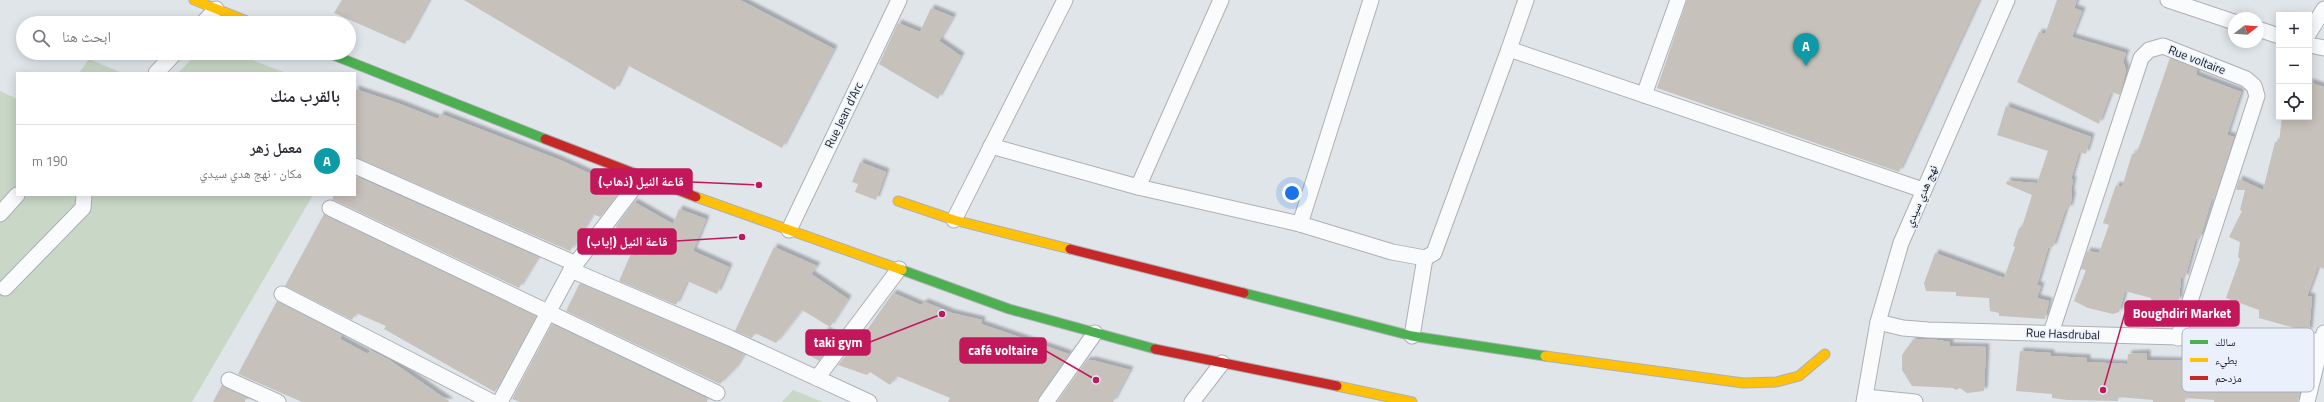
<!DOCTYPE html>
<html lang="ar">
<meta charset="utf-8">
<style>
body{margin:0;font-family:"Titillium Web","Noto Naskh Arabic",sans-serif;background:#f7f7f7;color:#2b2b33;direction:rtl}
.controls{position:absolute;right:12px;top:12px;display:grid;overflow:hidden;border-radius:0px;box-shadow:0 2px 10px #0003}
.controls button{width:36px;height:36px;display:grid;place-items:center;padding:0;border:0;border-bottom:1px solid #e1e1e2;background:#fff;color:#2b2b33;font:20px sans-serif}
.compass{position:absolute;left:2228px;top:12px;width:36px;height:36px;border-radius:50%;background:#fff;box-shadow:0 2px 10px #0003;rotate:73deg}
.you{position:absolute;left:1292px;top:193px;width:14px;height:14px;margin:-10px;border:3px solid #fff;border-radius:50%;background:#1a73e8;box-shadow:0 0 0 6px #1a73e833}
.badge{display:grid;place-items:center;width:26px;height:26px;border-radius:50%;background:#d93025;color:#fff;font-size:13px;font-weight:700}
.pin{position:absolute;translate:-50% -33px;filter:drop-shadow(0 1px 2px #0008)}
.pin::after{content:'';position:absolute;top:21px;width:14px;height:12px;background:inherit;clip-path:polygon(0 0,100% 0,50% 100%)}
.list{margin:0;padding:0;list-style:none}
h2{display:flex;justify-content:space-between;align-items:center;height:52px;margin:0;padding:0 16px;font-size:17px}
h2 small{font-size:13px;font-weight:400;color:#7c7c81}
.list li{display:grid;grid-template-columns:26px 1fr auto;gap:12px;align-items:center;box-sizing:border-box;height:72px;padding:0 16px;border-top:1px solid #e1e1e2}
.list b{display:block;font-size:15px;white-space:nowrap}
.list p{margin:0;font-size:13px;white-space:nowrap;color:#7c7c81}
.list em{font-size:13px;font-style:normal;color:#7c7c81}
.icon{flex:none;width:22px;height:22px;fill:none;stroke:currentColor;stroke-width:2;stroke-linecap:round;stroke-linejoin:round}
.map{position:relative;flex:none;width:2324px;height:402px;overflow:hidden;direction:ltr}
.search{position:absolute;background:#fff;box-shadow:0 2px 10px #0003;left:16px;top:16px;width:340px;height:44px;display:flex;align-items:center;gap:10px;box-sizing:border-box;padding:0 14px;border-radius:22px;color:#7c7c81;font-size:15px}
.panel{position:absolute;background:#fff;box-shadow:0 2px 10px #0003;left:16px;top:72px;width:340px;height:124px;border-radius:0px;direction:rtl}
.map>svg:first-child{display:block}
.green{fill:#c8d7c6}
.building{fill:#c7c1bc;filter:url(#shadow)}
.lines{fill:none;stroke-linecap:round;stroke-linejoin:round}
.street-casing{stroke:#adb0b5;stroke-width:17}
.fast-casing{stroke:#adb0b5;stroke-width:11}
.slow-casing{stroke:#adb0b5;stroke-width:11}
.jam-casing{stroke:#adb0b5;stroke-width:11}
.street{stroke:#fafbfc;stroke-width:15}
.fast{stroke:#4caf50;stroke-width:9}
.slow{stroke:#ffc107;stroke-width:9}
.jam{stroke:#c62828;stroke-width:9}
.labels{text-anchor:middle;stroke-width:3;stroke-linejoin:round;paint-order:stroke}
.street-label{font-size:12px;fill:#171a1d;stroke:#eaf1fc}
.key{fill:#eaf1fc;stroke:#abb0b9;stroke-width:1}
.key-label{font-size:11px;fill:#171a1d}
.leader{fill:none;stroke:#c2185b;stroke-width:1.5}
.callout-dot{fill:#c2185b;stroke:#eaf1fc;stroke-width:1.5}
.callout{fill:#c2185b;stroke:#c2185b;stroke-width:1.5}
.callout-label{font-size:13px;text-anchor:middle;font-weight:bold;fill:#fff}
</style>
<div class="map">
<svg width="2324" height="402" viewBox="0 0 2324 402">
<defs>
<filter id="shadow"><feDropShadow dx="3.5" dy="-3.5" stdDeviation="1" flood-color="#0004"/></filter>
</defs>
<rect width="100%" height="100%" fill="#e0e5ea"/>
<g class="green">
<polygon points="197,53 234,53 286,73 178,73"/>
<polygon points="89,59 122,73 79,73"/>
<polygon points="0,91 17,99 17,195 313,195 192,402 0,402"/>
<polygon points="793,390 823,402 782,402"/>
</g>
<g class="building">
<polygon points="342,0 429,0 405,44 334,13"/>
<polygon points="464,0 740,0 834,49 782,148 627,65 615,90"/>
<polygon points="1687,0 1979,0 1899,172 1657,88"/>
<polygon points="2057,0 2077,0 2074,8 2082,11 2072,37 2126,53 2123,61 2126,70 2120,95 2111,92 2099,124 2017,82 2039,32 2045,34"/>
<polygon points="931,8 953,17 939,41 961,56 938,99 879,64 898,23 920,32"/>
<polygon points="2170,58 2197,69 2196,75 2241,92 2227,135 2234,137 2217,191 2213,199 2212,198 2200,239 2196,238 2185,278 2181,277 2179,300 2170,304 2162,303 2152,305 2151,298 2125,291 2119,312 2113,314 2088,308 2074,301 2086,270 2081,269 2087,251 2099,253 2109,225 2103,223 2116,185 2122,187 2132,154 2135,154 2139,147"/>
<polygon points="2309,82 2324,87 2324,269 2318,266 2307,296 2312,297 2309,332 2259,318 2259,310 2226,298 2240,259 2238,257 2240,242 2229,237 2242,211 2240,210 2245,190 2236,190 2239,179 2263,190 2275,142 2279,142 2282,117 2309,117"/>
<polygon points="355,89 400,104 438,119 441,114 560,160 622,188 600,217 593,214 570,251 355,157"/>
<polygon points="2006,106 2091,137 2086,154 2079,152 2071,179 2073,180 2071,191 2072,198 2069,209 2066,208 2053,247 2048,248 2037,285 2041,286 2037,298 2049,301 2045,319 1999,316 1999,313 1990,311 1989,298 1956,296 1956,292 1926,291 1924,283 1935,253 2004,278 2015,247 2013,246 2019,228 2022,227 2032,195 2006,184 2007,181 2037,183 2048,151 1997,135"/>
<polygon points="860,162 886,172 876,200 855,192 858,184 852,182"/>
<polygon points="355,176 538,257 519,288 332,199 334,195 355,195"/>
<polygon points="634,202 673,224 679,209 706,219 693,251 729,267 717,294 687,281 676,305 619,281 635,245 619,237 616,226"/>
<polygon points="324,214 536,316 495,392 384,329 386,326 356,313 352,320 285,286"/>
<polygon points="774,247 817,266 811,274 848,299 830,327 802,310 776,343 755,333 752,338 735,331"/>
<polygon points="580,283 726,346 744,354 735,369 720,384 566,311"/>
<polygon points="893,293 921,305 925,302 952,313 982,320 981,324 1069,354 1037,402 948,402 950,398 897,376 890,385 870,372 867,375 838,365 863,336"/>
<polygon points="277,301 342,335 340,339 368,354 370,350 388,359 450,402 302,402 238,374"/>
<polygon points="552,324 708,399 707,402 520,402 512,399"/>
<polygon points="826,330 836,337 819,361 809,355"/>
<polygon points="1931,339 1950,342 1950,346 1986,347 1984,391 1967,393 1960,388 1956,390 1953,388 1912,386 1902,370 1902,355 1913,340"/>
<polygon points="2020,351 2051,353 2051,356 2087,358 2087,362 2127,364 2128,354 2147,353 2147,360 2188,361 2188,356 2212,356 2212,367 2257,362 2259,360 2276,362 2277,351 2307,355 2298,402 2214,402 2214,400 2185,398 2185,402 2153,402 2153,400 2118,397 2118,401 2067,400 2052,398 2052,394 2016,391"/>
<polygon points="1087,360 1090,361 1092,360 1130,370 1113,402 1057,402"/>
<polygon points="222,385 246,397 245,402 213,402"/>
</g>
<g class="lines">
<defs>
<g id="street">
<polyline points="1526,0 1509,49 1923,190"/>
<polyline points="2168,0 2234,22"/>
<polyline points="203,23 216,9"/>
<polyline points="2258,29 2279,36"/>
<polyline points="2309,33 2324,9"/>
<polyline points="2309,45 2324,48"/>
<polyline points="156,73 175,53"/>
<polyline points="1644,95 1678,0"/>
<polyline points="991,146 1138,187 1300,224 1392,252 1425,258 1434,253 1509,49"/>
<polyline points="355,166 576,264"/>
<polyline points="1138,187 1221,0"/>
<polyline points="330,208 717,393"/>
<polyline points="0,214 17,195"/>
<polyline points="954,220 1065,0"/>
<polyline points="1300,224 1371,0"/>
<polyline points="789,230 899,0"/>
<polyline points="571,270 730,338 869,402"/>
<polyline points="5,288 83,208 84,195"/>
<polyline points="282,294 492,402"/>
<polyline points="1878,322 1903,328 1928,330 2321,341"/>
<polyline points="2051,333 2141,58 2149,50 2163,46 2246,79 2254,86 2257,96 2178,338"/>
<polyline points="1412,336 1425,258"/>
<polyline points="817,378 899,269"/>
<polyline points="229,380 278,402"/>
<polyline points="1865,397 1915,402"/>
<polyline points="500,402 571,270 642,177"/>
<polyline points="1046,402 1095,333"/>
<polyline points="1192,402 1222,363"/>
<polyline points="1864,402 1878,322 1901,243 2007,0"/>
<polyline points="2307,402 2324,333"/>
</g>
<g id="fast">
<polyline points="328,53 545,139"/>
<polyline points="902,270 1009,309 1155,349"/>
<polyline points="1244,293 1412,336 1545,356"/>
</g>
<g id="slow">
<polyline points="194,0 252,23"/>
<polyline points="696,197 902,270"/>
<polyline points="898,201 954,220 1070,249"/>
<polyline points="1545,356 1743,383 1776,382 1799,376 1825,354"/>
<polyline points="1337,386 1412,402"/>
</g>
<g id="jam">
<polyline points="545,139 696,197"/>
<polyline points="1070,249 1244,293"/>
<polyline points="1155,349 1337,386"/>
</g>
</defs>
<use href="#street" class="street-casing"/>
<use href="#fast" class="fast-casing"/>
<use href="#slow" class="slow-casing"/>
<use href="#jam" class="jam-casing"/>
<use href="#street" class="street"/>
<use href="#fast" class="fast"/>
<use href="#slow" class="slow"/>
<use href="#jam" class="jam"/>
</g>
<g class="labels">
<g class="street-label">
<text transform="translate(2197 60) rotate(21)" y="4">Rue voltaire</text>
<text transform="translate(844 115) rotate(-64)" y="4">Rue Jean d'Arc</text>
<text transform="translate(1921 196) rotate(-67)" y="4">نهج هدي سيدي</text>
<text transform="translate(2063 334) rotate(2)" y="4">Rue Hasdrubal</text>
</g>
</g>
<rect x="2182" y="328" width="132" height="64" rx="6" class="key"/>
<rect x="2190" y="340" width="18" height="4" fill="#4caf50"/>
<rect x="2190" y="358" width="18" height="4" fill="#ffc107"/>
<rect x="2190" y="376" width="18" height="4" fill="#c62828"/>
<g class="key-label">
<text x="2215" y="346">سالك</text>
<text x="2215" y="364">بطيء</text>
<text x="2215" y="382">مزدحم</text>
</g>
<path class="leader" d="M759 185L692 182M742 237L676 241M2103 390L2125 313M942 314L870 342M1096 380L1046 351"/>
<g class="callout-dot">
<circle cx="759" cy="185" r="4"/>
<circle cx="742" cy="237" r="4"/>
<circle cx="2103" cy="390" r="4"/>
<circle cx="942" cy="314" r="4"/>
<circle cx="1096" cy="380" r="4"/>
</g>
<g class="callout">
<rect x="591" y="169" width="101" height="25" rx="4"/>
<rect x="578" y="229" width="98" height="25" rx="4"/>
<rect x="2125" y="301" width="114" height="25" rx="4"/>
<rect x="806" y="330" width="64" height="25" rx="4"/>
<rect x="960" y="338" width="86" height="25" rx="4"/>
</g>
<g class="callout-label">
<text x="641" y="186">قاعة النيل (ذهاب)</text>
<text x="627" y="246">قاعة النيل (إياب)</text>
<text x="2182" y="318">Boughdiri Market</text>
<text x="838" y="347">taki gym</text>
<text x="1003" y="355">café voltaire</text>
</g>
</svg>
<div class="controls">
<button>+</button>
<button>−</button>
<button><svg class="icon" aria-label="locate" viewBox="0 0 24 24"><circle cx="12" cy="12" r="6"/><path d="M12 2v4M12 18v4M2 12h4M18 12h4"/></svg></button>
</div>
<svg class="compass" viewBox="-18 -18 36 36"><path d="M0-13l5 13h-10z" fill="#e53935"/><path d="M0 13l5-13h-10z" fill="#7c7c81"/></svg>
<div class="you"></div>
<div class="pin badge" style="left:1806px;top:66px;background:#0f9aa8">A</div>
<div class="search"><svg class="icon" aria-label="search" viewBox="0 0 24 24"><circle cx="10" cy="10" r="6"/><path d="M15 15l6 6"/></svg>ابحث هنا</div>
<section class="panel">
<h2>بالقرب منك<small></small></h2>
<ul class="list">
<li><span class="badge" style="background:#0f9aa8">A</span><div><b>معمل زهر</b><p>مكان · نهج هدي سيدي</p></div><em>190 m</em></li>
</ul>
</section>
</div>
